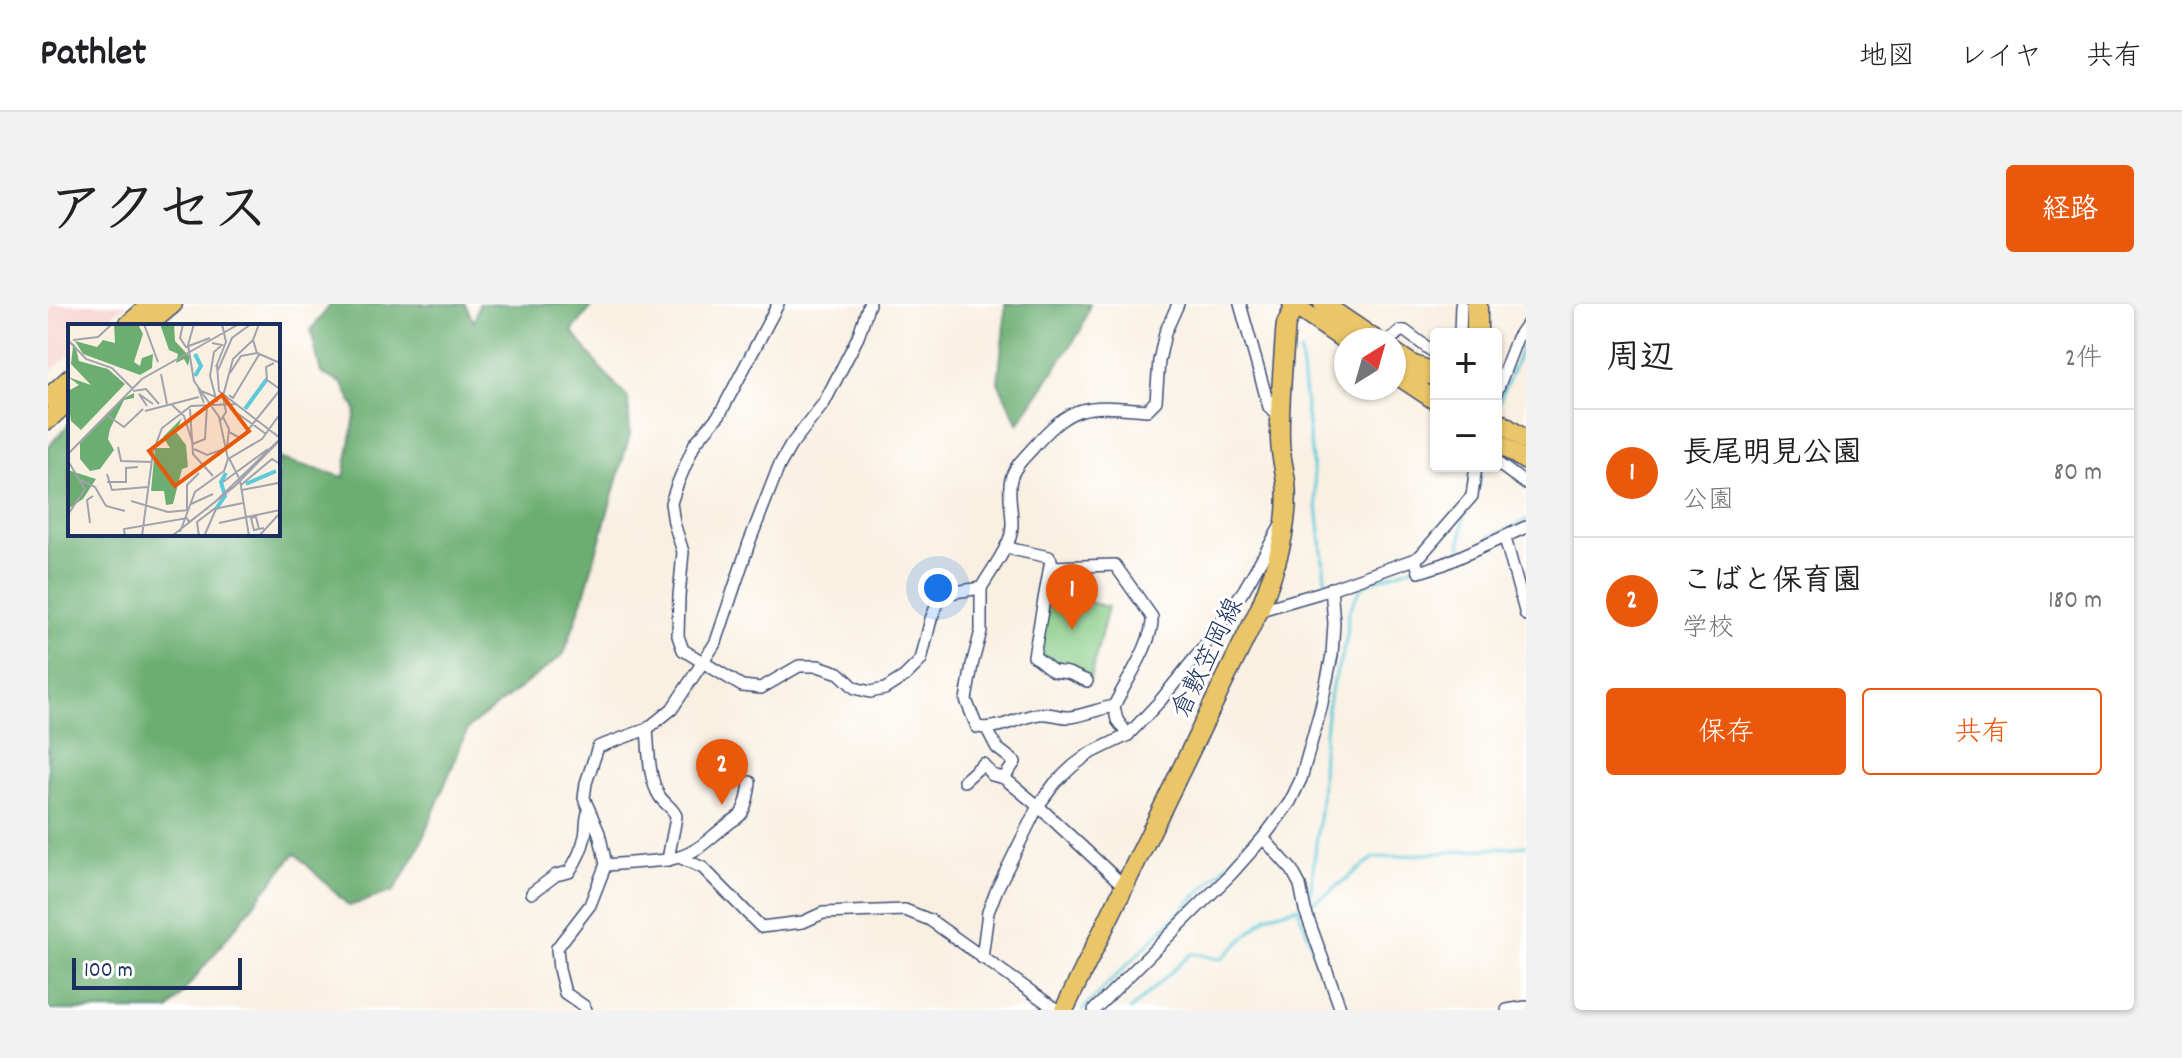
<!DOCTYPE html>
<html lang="ja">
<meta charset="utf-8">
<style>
body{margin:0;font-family:Dekko,"Klee One",sans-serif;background:#f2f2f2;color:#202124}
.controls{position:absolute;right:24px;top:24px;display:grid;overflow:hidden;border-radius:8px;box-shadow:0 2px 6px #0004}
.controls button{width:72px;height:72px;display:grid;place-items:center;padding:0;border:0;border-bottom:2px solid #e0e0e0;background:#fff;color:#202124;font:40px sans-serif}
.compass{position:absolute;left:1286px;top:24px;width:72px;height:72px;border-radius:50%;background:#fff;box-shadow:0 2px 6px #0004;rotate:37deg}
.scale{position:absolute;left:24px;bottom:20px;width:170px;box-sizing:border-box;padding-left:8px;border:4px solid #1b2f5e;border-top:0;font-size:22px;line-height:28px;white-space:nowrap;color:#1b2f5e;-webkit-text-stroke:6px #fff;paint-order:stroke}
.you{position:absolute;left:890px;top:284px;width:28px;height:28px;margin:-20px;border:6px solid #fff;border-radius:50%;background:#1a73e8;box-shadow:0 0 0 12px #1a73e833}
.badge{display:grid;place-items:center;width:52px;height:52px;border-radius:50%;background:#ea580c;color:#fff;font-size:26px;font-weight:700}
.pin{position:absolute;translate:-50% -66px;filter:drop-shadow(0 2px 4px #0008)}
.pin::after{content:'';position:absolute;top:42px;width:28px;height:24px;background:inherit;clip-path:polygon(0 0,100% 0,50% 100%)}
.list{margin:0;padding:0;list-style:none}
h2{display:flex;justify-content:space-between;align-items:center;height:104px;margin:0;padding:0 32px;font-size:34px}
h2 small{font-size:26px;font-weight:400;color:#757577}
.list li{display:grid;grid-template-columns:52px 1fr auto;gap:24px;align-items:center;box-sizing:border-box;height:128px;padding:0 32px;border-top:2px solid #e0e0e0}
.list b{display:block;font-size:30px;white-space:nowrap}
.list p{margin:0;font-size:26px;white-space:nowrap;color:#757577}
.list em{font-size:26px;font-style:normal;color:#757577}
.actions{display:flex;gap:16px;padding:24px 32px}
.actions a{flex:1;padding:18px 0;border:2px solid #ea580c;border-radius:8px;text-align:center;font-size:28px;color:#ea580c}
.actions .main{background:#ea580c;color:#fff}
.map{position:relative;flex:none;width:1478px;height:706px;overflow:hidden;border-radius:8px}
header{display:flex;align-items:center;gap:48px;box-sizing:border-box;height:112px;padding:0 40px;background:#fff;border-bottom:2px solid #e0e0e0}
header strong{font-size:38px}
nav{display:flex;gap:44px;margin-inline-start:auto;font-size:28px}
.intro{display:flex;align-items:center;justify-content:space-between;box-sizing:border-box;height:192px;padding:0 48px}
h1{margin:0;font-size:56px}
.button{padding:20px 36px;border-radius:8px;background:#ea580c;color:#fff;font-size:28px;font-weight:700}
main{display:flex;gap:48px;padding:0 48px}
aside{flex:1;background:#fff;border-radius:8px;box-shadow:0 2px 6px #0004}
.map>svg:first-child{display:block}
.built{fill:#f7d0cf}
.green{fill:#85ca84;stroke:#507c71;stroke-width:2}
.forest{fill:#6cae72;stroke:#446e68;stroke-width:2}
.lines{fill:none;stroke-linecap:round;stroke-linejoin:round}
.stream{stroke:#5fc9da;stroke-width:3}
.street-casing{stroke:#3c4c72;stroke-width:14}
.primary-casing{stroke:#3c4c72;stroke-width:21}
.highway-casing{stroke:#3c4c72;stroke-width:23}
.street{stroke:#fff;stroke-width:11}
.primary{stroke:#ebc669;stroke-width:18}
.highway{stroke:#ebc669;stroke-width:20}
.labels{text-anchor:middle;stroke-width:6;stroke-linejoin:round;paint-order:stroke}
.street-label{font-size:26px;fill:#1b2f5e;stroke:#fff}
.inset-river{fill:none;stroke:#5fc9da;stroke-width:4}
.inset-road{fill:none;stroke:#a0a3ad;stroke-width:2}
.view{fill:#e8590c;fill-opacity:0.15;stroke:#e8590c;stroke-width:4}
.inset-edge{fill:none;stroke:#1b2f5e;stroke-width:4}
</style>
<header>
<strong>Pathlet</strong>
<nav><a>地図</a><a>レイヤ</a><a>共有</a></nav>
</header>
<div class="intro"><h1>アクセス</h1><a class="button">経路</a></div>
<main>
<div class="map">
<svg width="1478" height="706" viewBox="0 0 1478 706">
<rect width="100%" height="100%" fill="#fff"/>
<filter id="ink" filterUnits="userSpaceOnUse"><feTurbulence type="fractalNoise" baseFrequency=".0125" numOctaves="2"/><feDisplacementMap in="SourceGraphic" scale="16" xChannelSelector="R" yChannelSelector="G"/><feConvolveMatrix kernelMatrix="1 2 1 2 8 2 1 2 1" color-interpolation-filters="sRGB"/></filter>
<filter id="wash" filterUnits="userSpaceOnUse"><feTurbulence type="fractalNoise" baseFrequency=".006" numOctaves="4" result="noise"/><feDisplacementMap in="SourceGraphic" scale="32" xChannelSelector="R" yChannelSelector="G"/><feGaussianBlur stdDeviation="1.8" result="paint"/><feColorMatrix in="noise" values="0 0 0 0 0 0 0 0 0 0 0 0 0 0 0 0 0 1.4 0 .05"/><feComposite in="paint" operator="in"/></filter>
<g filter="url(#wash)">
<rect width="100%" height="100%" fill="#f9f0e2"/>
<polygon class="built" points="0,0 77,0 53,22 22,22 22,50 0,69"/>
<polygon class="green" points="1002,288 1060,303 1042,375 1004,362 990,349"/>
<g class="forest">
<polygon points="283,0 417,0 426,18 431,0 546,0 524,27 555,67 580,94 582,130 535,295 516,350 420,424 370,546 346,587 301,602 247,549 121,706 0,706 0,143 22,119 22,230 230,230 230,154 296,173 308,106 294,79 273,69 263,26"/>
<polygon points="957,0 1042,0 1033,26 970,120 950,78 957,14"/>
</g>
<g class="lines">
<g class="stream">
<polyline points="1252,48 1278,283"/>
<polyline points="1450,100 1478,35"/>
<polyline points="1431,182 1434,162"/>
<polyline points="1442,233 1478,216"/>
<polyline points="1412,248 1416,210 1429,193"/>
<polyline points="1371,260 1395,255"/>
<polyline points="1240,489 1253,454 1273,378"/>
<polyline points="1261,600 1276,592 1325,554 1478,542"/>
<polyline points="1259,601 1261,600 1273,497 1275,446 1281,394 1299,333 1300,310 1306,296 1315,282 1325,277 1364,263"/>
<polyline points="1250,605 1274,669"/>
<polyline points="1034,706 1188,552 1237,496"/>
<path d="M1082,706L1143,650C1154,649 1163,655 1174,655L1219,612L1251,603"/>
</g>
</g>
</g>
<g filter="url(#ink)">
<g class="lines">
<defs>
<g id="street">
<path d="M730,0L672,110L647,139L629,181L623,199L626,219L635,248L631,292L630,332L635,346L694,382L713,384L751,362H770L791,369L807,384L822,388L837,385L857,372L873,356L883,315L890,298L900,289L933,284C942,269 955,251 961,236C969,218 958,194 963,175C966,163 976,154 984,145C1025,97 1040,101 1099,106L1108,97L1111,57L1117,29L1130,0"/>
<polyline points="1192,0 1221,103 1231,114"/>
<polyline points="1412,30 1413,0"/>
<polyline points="1342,36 1352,27 1357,27 1388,50"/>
<polyline points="1448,89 1469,34 1478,21"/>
<polyline points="1448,158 1478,180"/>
<polyline points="1457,234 1478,311"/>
<polyline points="958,242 968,246 1001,253 1003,256 986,352 1005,367 1020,369 1039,377"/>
<polyline points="1367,255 1371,268 1396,260 1478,223"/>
<path d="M1002,263L1067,261L1104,313C1106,338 1077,379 1066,402L1069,416L1080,431"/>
<path d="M933,284V327L924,361L918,396L929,423C951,427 969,413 991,410C1002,408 1012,414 1022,413C1036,411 1051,405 1066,402"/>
<polyline points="1212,304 1216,305 1271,289 1367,255 1373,251 1424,192 1428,162"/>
<path d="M599,425C601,446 600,474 612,493C616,499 626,505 628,512C628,516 621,548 620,556L631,553L655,564L713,623L755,618L775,609L857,606L882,616L1009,706"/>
<polyline points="939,425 949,444 967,458 956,474"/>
<polyline points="916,477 935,460 944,471 956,474 990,502 1076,582"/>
<polyline points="1215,534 1244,566 1252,581 1257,606 1293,706"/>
<path d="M632,553C654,545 661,534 679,521C684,516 690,515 694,509C699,499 701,489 702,478"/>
<polyline points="558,561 620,556"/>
<path d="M484,589L508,571L521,568C529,556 534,546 537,532C539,523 537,515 541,506"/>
<polyline points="934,654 940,608 949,585 990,502 1007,479 1025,462 1041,450 1080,431 1112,397 1155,344 1196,286 1232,223"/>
<polyline points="538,706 536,702 517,689 511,665 509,644 542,601 558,560 551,529 536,494 538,479 550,443 599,425 624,405 668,338 701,239 731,162 743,141 776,99 810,33 821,0"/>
<polyline points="1046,706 1183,570 1215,534 1242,498 1253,475 1273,404 1284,351 1286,319 1283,284"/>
<polyline points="1459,706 1478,703"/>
</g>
<g id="primary">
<polyline points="1244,0 1298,37"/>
<polyline points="1275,0 1328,36"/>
<polyline points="79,22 103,0"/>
<polyline points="99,22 125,0"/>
<polyline points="1346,48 1380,71"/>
<polyline points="1346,69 1388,97"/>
<polyline points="0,94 22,74"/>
<polyline points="0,116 22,95"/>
<polyline points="1448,116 1478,136"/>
<polyline points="1448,138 1478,157"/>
<path d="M1016,706L1212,304C1228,264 1242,222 1238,178C1236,163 1232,149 1232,135C1231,99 1235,64 1237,29L1238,20L1248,0"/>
</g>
<g id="highway">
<polyline points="1429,30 1429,0"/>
<polyline points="1369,63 1388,70"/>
</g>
</defs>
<use href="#street" class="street-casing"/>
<use href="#primary" class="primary-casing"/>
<use href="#highway" class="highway-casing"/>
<use href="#street" class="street"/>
<use href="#primary" class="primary"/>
<use href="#highway" class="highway"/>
</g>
</g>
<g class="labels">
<g class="street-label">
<text transform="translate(1158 353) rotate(-64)" y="9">倉敷笠岡線</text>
</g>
</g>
<g transform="translate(20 20)">
<rect width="212" height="212" fill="#f9f0e2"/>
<path d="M46,0H70L75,10L66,38L72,42L74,34L85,30L84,44L72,51L15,30L7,17L29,23L35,16L47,19ZM92,0H106L107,17L122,33L120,42L116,35L108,39L110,30L101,26ZM0,17L7,21L11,37L40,45L57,60L13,106L3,97L0,75V67L11,61L0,53L23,61L3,40L5,22ZM66,69V74L56,76L42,105L40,115L46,126L32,145L22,147L12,135V119L56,74ZM114,94L108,108L118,121L120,143L114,145L105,180L98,181L96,167H83L87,124H102L95,113ZM0,146L28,155L15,175L0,185Z" fill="#6cae72"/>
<path class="inset-river" d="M127,52L133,42L127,30M177,85L199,55M178,160L208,147M148,185L157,172L153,158L158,149"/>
<path class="inset-road" d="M76,0L90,38M115,0L112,14L118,23L142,14M126,0L120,21L126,57L151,93L160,135L194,115L212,90M191,0L185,16L189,29L212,39M0,16L18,35L44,44L65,65M5,16L30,13L44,0M144,19L154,21L146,28L142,52L149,78M206,39L198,43L199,56L212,65M149,41L151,67L212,114M148,43L158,18L154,0M150,46L164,14L183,0M162,49L173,32L189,29M93,50L99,80M65,67L78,65L91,80M161,71L165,74L192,29M136,79L131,66L148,73M103,80L116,92L125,120L137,115L139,82M79,82L71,70L85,80M162,84L198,110M122,85L125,130L145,152M77,87L131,73M39,91L56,103L75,85M152,97L158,88L155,72L165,35L185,16M161,108L172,114L179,107L212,66M50,123L53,137L84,138M126,125L139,131L159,124L161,105L155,93M0,130L74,55L171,0M161,134L172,156L181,212M0,137L17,165L1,189V198M39,150L44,166L80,163M13,156L27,163L38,182L57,187M39,158H58V144L70,143M155,158L200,125M173,161L204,135L212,140M174,166L210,159L212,163M63,177L100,188L121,186M146,179L212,115M123,180L145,170M119,186V161L131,149M22,199L19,176L25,172M151,199L212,186M191,205L188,193L183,194L186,206L196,204M112,208L127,168L156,147L160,135M137,210L148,185M57,212L56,205L119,194L121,198L141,183M74,212L85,128L94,104L123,82L168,80M104,212L167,162L212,116M131,212L129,198L146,185L175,179M191,212L212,189"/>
<path class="view" d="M154,71L181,107L107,162L81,127Z"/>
<rect width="212" height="212" class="inset-edge"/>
</g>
</svg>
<div class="controls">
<button>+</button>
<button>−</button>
</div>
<svg class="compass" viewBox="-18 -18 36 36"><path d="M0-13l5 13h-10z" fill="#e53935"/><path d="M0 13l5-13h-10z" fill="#757577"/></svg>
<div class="scale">100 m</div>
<div class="you"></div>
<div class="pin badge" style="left:1024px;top:326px">1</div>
<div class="pin badge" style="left:674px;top:501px">2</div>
</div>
<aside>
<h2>周辺<small>2件</small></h2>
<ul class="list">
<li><span class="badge">1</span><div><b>長尾明見公園</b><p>公園</p></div><em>80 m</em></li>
<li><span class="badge">2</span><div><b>こばと保育園</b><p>学校</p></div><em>180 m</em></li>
</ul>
<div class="actions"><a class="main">保存</a><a>共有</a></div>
</aside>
</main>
